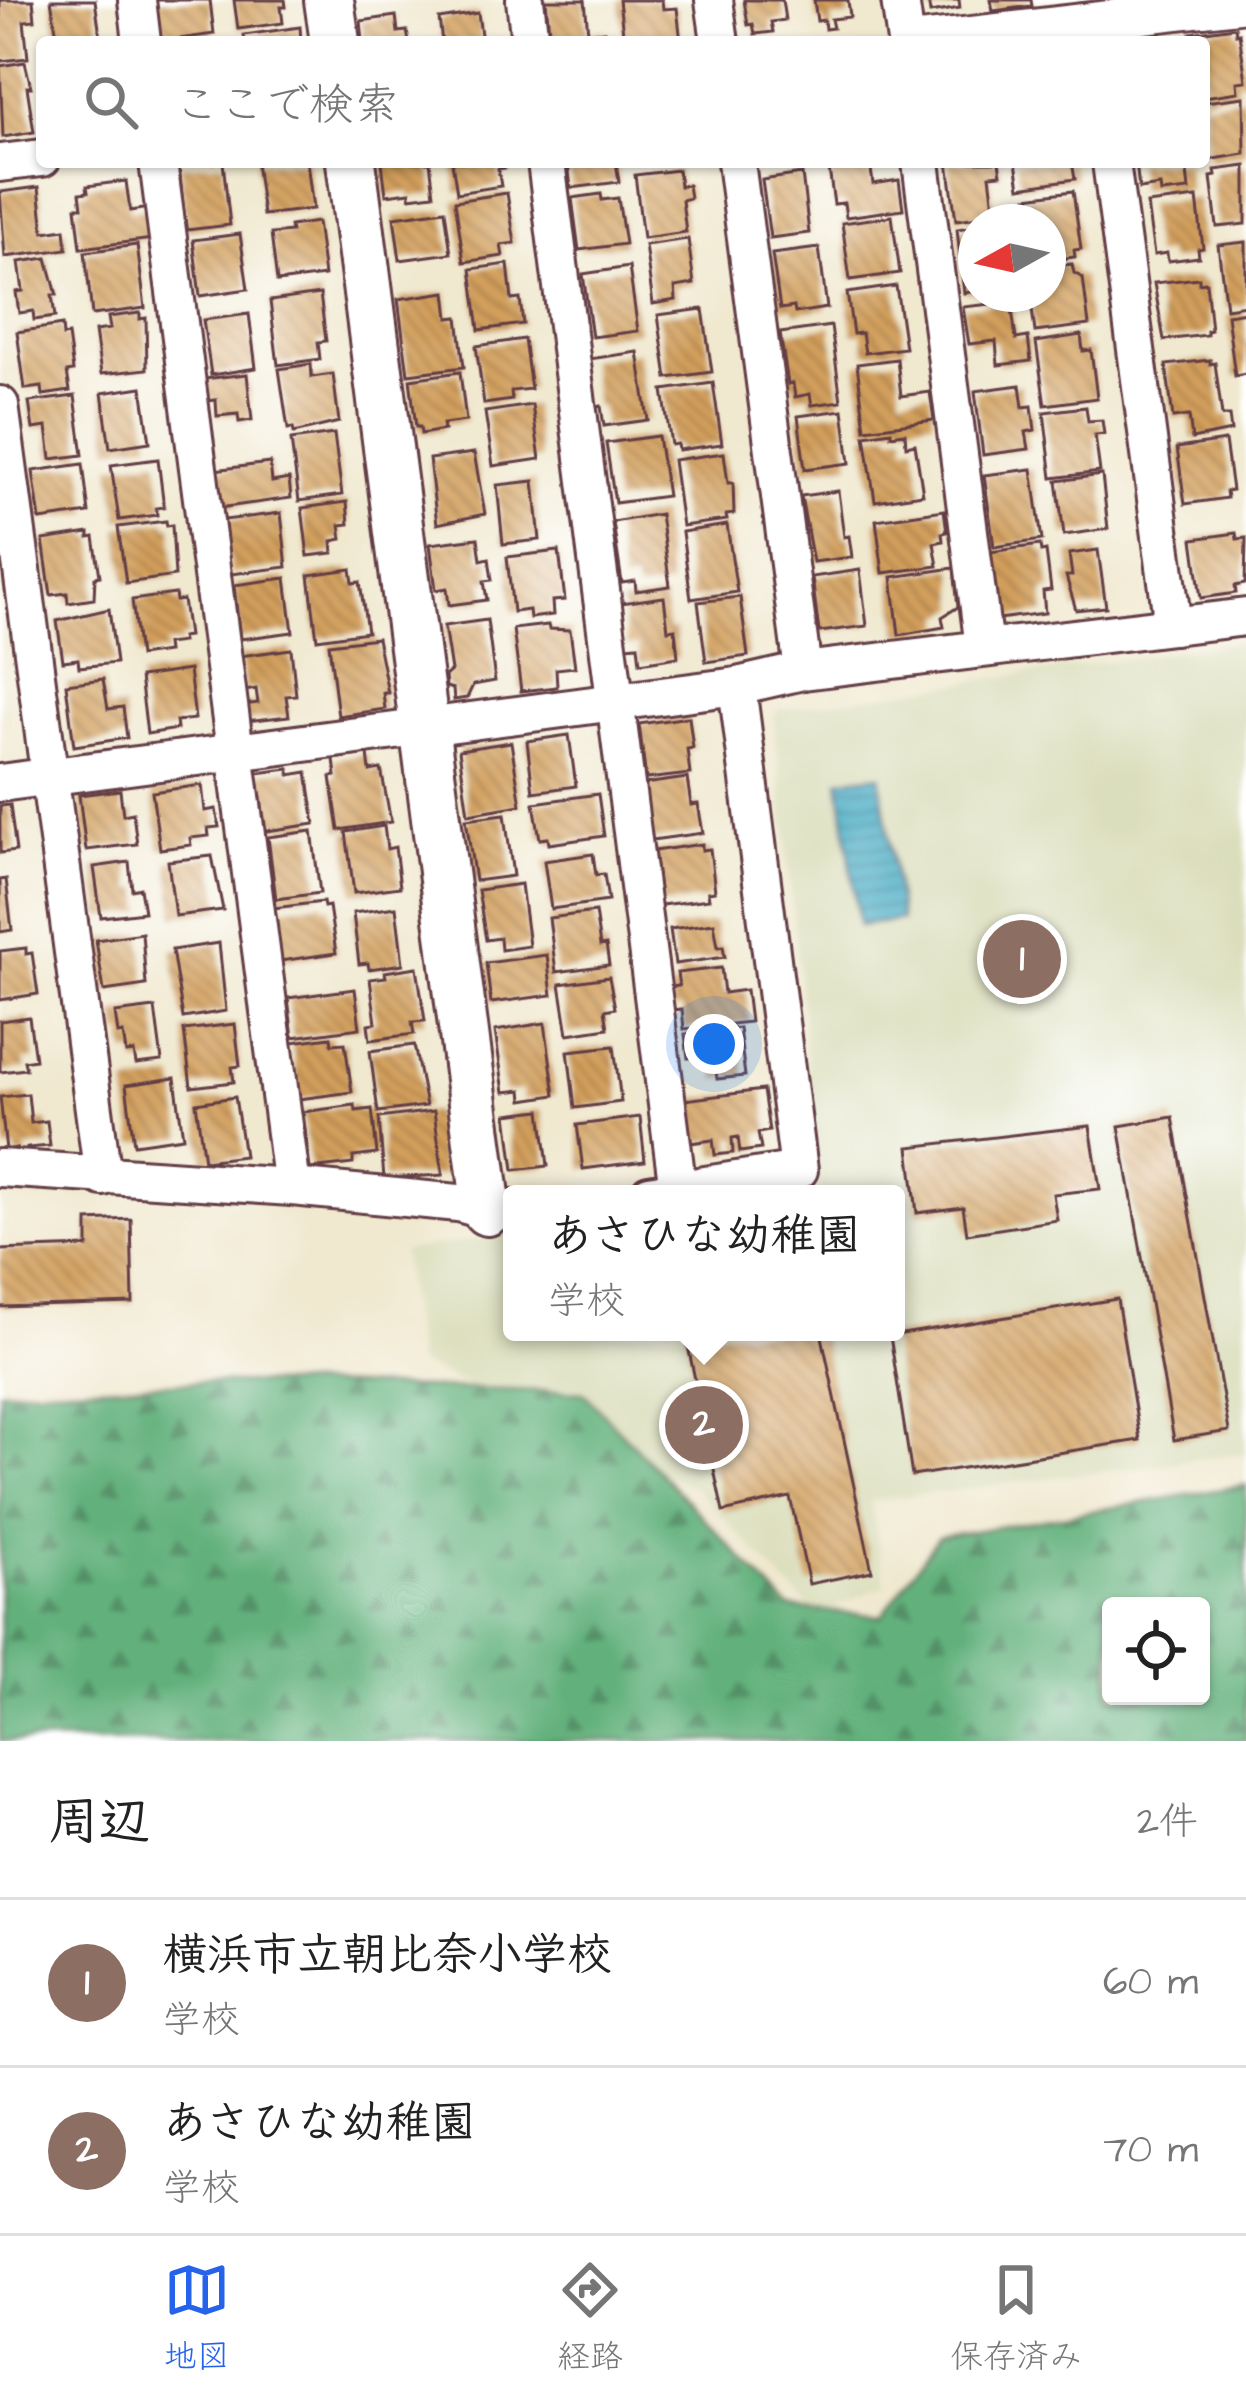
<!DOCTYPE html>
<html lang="ja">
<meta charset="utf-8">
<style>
body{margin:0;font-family:"Architects Daughter","Klee One",sans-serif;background:#f2f2f2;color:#222}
.controls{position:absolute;right:36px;bottom:36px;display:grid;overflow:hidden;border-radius:12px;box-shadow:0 3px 9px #0004}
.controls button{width:108px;height:108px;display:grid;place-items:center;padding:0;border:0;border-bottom:3px solid #e0e0e0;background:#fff;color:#222;font:60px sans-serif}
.compass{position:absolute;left:958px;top:204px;width:108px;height:108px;border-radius:50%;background:#fff;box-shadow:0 3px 9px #0004;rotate:262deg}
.you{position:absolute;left:714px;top:1044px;width:42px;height:42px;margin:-30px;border:9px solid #fff;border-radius:50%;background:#1a73e8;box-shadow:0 0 0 18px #1a73e833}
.badge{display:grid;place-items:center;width:78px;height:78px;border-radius:50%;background:#2563eb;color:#fff;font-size:39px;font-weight:700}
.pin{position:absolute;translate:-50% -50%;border:6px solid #fff;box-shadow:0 3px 12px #0006}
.popup{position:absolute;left:503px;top:1185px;width:402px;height:156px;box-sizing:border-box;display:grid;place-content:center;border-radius:12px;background:#fff;filter:drop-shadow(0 3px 9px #0005);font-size:39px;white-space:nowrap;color:#767676}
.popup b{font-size:45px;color:#222}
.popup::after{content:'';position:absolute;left:50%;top:100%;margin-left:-24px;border:24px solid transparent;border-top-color:#fff}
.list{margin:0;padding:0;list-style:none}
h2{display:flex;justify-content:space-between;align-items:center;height:156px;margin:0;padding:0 48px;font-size:51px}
h2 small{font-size:39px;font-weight:400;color:#767676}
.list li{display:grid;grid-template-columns:78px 1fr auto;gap:36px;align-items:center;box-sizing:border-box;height:168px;padding:0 48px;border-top:3px solid #e0e0e0}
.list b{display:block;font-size:45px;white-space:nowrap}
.list p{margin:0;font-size:39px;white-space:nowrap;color:#767676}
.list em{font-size:39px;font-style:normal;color:#767676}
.icon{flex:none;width:66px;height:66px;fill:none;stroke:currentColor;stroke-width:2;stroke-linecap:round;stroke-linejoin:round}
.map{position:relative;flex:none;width:1246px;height:1741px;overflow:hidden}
.search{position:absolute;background:#fff;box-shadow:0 3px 9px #0004;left:36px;right:36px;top:36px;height:132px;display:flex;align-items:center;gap:30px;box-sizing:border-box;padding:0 42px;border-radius:12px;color:#767676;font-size:45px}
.sheet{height:492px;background:#fff}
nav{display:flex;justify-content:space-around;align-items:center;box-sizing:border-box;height:168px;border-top:3px solid #e0e0e0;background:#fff;font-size:33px;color:#767676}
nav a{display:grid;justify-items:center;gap:6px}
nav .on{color:#2563eb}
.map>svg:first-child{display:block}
.built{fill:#dbdebc}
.forest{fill:url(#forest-firs);stroke:#566854;stroke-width:3;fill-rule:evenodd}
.water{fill:url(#water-rules);stroke:#466476;stroke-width:3}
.building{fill:url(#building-back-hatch)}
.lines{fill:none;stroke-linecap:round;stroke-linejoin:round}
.minor-casing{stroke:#633d44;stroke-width:42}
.tertiary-casing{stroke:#633d44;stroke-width:54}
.minor{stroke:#fff;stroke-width:36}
.tertiary{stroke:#fff;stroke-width:48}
</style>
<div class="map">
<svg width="1246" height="1741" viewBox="0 0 1246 1741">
<defs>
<pattern id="forest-firs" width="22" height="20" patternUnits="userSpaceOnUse" patternTransform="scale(3)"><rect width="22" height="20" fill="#62b17c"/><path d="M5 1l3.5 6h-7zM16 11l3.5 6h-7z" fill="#538f66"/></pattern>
<pattern id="water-rules" width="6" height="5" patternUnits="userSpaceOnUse" patternTransform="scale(3)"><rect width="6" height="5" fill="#42a9c2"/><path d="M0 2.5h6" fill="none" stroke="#39899e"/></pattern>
<pattern id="building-back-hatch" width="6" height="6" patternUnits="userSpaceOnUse" patternTransform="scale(3)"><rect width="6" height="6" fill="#d29f5c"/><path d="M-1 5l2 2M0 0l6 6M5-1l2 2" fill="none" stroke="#ac814c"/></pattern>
</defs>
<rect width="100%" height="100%" fill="#fff"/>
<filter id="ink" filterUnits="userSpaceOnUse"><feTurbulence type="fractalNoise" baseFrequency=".00833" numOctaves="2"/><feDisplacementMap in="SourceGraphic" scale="24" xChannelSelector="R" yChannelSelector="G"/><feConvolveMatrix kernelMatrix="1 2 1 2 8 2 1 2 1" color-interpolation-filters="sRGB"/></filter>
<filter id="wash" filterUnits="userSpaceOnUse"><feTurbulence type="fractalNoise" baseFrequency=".004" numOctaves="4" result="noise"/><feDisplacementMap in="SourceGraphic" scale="48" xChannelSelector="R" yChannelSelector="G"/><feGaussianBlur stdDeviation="2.7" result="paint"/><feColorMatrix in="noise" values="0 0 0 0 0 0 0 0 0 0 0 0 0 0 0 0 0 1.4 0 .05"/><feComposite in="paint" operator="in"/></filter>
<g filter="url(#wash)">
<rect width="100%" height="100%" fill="#f0e8cf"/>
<polygon class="built" points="1246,641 1246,1453 870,1501 886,1585 816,1615 694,1487 417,1363 402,1251 512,1234 512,1332 834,1332 837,1343 837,1332 896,1332 896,1194 820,1194 774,717 778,710"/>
<path class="forest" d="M197,1382L583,1392L789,1608L882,1616L938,1537L1246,1485V1741H0V1390ZM1111,1606H1201V1696H1111Z"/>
<polygon class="water" points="880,775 901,920 859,926 839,780"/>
<g id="blocks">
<g class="building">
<polygon points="0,0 33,0 35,20 24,21 28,58 0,61"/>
<polygon points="51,0 95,0 101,42 58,42"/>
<polygon points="152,0 210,0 214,34 158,42"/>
<polygon points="234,0 285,0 286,7 281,7 283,23 238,29"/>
<polygon points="546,0 585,0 588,33 604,31 605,42 550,42"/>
<polygon points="619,0 662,0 663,9 677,8 681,42 624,42"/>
<polygon points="744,0 782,0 785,20 771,22 773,32 755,34 753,24 748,25"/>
<polygon points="814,0 848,0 850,17 831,19 833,28 825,29 824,20 817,21"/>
<polygon points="928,0 959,0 960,8 930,13"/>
<polygon points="991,0 1031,0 1032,6 993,11"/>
<polygon points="478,13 482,42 442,42 439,19"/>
<polygon points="396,16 398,32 407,31 409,42 363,42 361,21"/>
<polygon points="300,27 301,42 245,42 244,35"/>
<polygon points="1235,27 1236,34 1239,33 1246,81 1237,82 1238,92 1204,97 1204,42 1192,42 1191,33"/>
<polygon points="25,62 31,87 27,87 34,132 3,137 0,66"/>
<polygon points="1244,97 1245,154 1208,160 1204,102"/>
<polygon points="223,162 230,225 186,230 179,166"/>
<polygon points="256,162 307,162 313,209 263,215"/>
<polygon points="382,162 430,162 434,194 410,197 410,192 386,195"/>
<polygon points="452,162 504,162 505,168 498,169 501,186 457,193"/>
<polygon points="568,162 616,162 619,182 571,188"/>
<polygon points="828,162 870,162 873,184 899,180 903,209 846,217 844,203 834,204"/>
<polygon points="948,162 999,162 1001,174 990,175 995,215 956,220"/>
<polygon points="1016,162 1072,162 1075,179 1020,187"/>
<polygon points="1136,162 1186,162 1189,190 1161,193 1160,186 1139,189"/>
<polygon points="1246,166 1246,224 1217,227 1211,177 1216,176 1215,170"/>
<polygon points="678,170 680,186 688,185 690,198 682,200 686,232 643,238 635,175"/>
<polygon points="802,174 809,233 770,238 762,180"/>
<polygon points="126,181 130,211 149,208 153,239 81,248 76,207 82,207 80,193 88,192 87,186"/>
<polygon points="39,187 44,232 65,229 67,249 5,257 0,192"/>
<polygon points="1073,191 1081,249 1074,250 1075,257 1048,260 1048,222 1023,222 1020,203 1028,202 1027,197"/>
<polygon points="507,193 515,243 501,245 503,256 464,262 455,201"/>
<polygon points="601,194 602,200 618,198 625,244 579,250 572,198"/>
<polygon points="1197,198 1203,248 1198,249 1199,257 1168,261 1167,253 1154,255 1147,204"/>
<polygon points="445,210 451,253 400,260 394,217"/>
<polygon points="892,216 900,273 850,280 842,223"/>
<polygon points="317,222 324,276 277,282 271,234 291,232 290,226"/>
<polygon points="976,226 976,291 964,293 957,229"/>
<polygon points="240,234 248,289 200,296 193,240"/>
<polygon points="688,239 694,284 675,287 676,300 653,304 645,245"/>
<polygon points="1246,242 1246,305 1226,308 1218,245"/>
<polygon points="137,245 145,308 92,315 85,252"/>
<polygon points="819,248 827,308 795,313 794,307 780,309 772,254"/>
<polygon points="47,258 57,295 52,295 55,317 34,320 33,311 19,313 16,292 23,291 19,262"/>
<polygon points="508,264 512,300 520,299 523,324 479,330 471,269"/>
<polygon points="1072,264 1074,273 1083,278 1089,325 1035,332 1030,294 1048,294 1048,267"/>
<polygon points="629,267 638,331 592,337 583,274"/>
<polygon points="1199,278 1199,283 1206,282 1211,330 1207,331 1207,335 1164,340 1154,283"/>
<polygon points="896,286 905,348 865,353 862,333 853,334 847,293"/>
<polygon points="446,292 449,318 458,317 464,367 408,374 398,299"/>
<polygon points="320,294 326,341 318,342 320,359 278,365 270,301"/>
<polygon points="1011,302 1016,339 1028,337 1031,361 998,365 996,341 969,344 963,307"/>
<polygon points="703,309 712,372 667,378 658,315"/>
<polygon points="1246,312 1246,374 1235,376 1227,315"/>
<polygon points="140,313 140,319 146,318 147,369 101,374 95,331 110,329 108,317"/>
<polygon points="249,314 256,368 211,375 203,320"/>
<polygon points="62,325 63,336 68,335 73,371 67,372 70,391 43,395 42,387 25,389 17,332"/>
<polygon points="831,326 841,401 812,405 810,394 795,397 793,383 788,384 780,333"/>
<polygon points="1081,335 1083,351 1091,350 1097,398 1045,405 1036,342"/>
<polygon points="524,339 531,389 511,391 512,400 484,404 476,346"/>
<polygon points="638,352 648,420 604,426 601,406 596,407 589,359"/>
<polygon points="897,359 901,396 930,392 934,420 865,429 857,364"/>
<polygon points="1210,360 1210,364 1215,363 1222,416 1229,416 1231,431 1192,439 1189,416 1173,418 1166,365"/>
<polygon points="311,364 312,377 333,374 339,422 294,433 293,428 288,429 279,369"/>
<polygon points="460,372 466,421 443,424 444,430 421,434 420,427 416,427 410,379"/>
<polygon points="247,374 252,420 239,422 238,414 217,416 216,400 206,401 204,379"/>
<polygon points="713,383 722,444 678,450 677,444 671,445 663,390"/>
<polygon points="1020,385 1023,407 1032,406 1035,430 1026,432 1029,449 983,455 975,391"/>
<polygon points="142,387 150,442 110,448 102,393"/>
<polygon points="75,396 83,455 51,459 47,427 33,429 29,402"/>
<polygon points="532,405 540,459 493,466 485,412"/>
<polygon points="1086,407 1088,421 1102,420 1104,434 1095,435 1100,472 1052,478 1044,412"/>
<polygon points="843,410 850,463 805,469 798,416"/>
<polygon points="891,431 891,435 905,433 906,446 915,444 923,494 875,501 865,435"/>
<polygon points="334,434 342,495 299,501 291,440"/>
<polygon points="658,436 667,496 615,503 606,443"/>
<polygon points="1225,441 1232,490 1226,491 1227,498 1185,504 1177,448"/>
<polygon points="474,453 485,514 437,524 429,459"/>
<polygon points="724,453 728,483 733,483 734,514 726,515 727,520 682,526 673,460"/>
<polygon points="158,459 164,507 156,508 157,515 119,520 111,465"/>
<polygon points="270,463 272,482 289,479 291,498 219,508 214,470"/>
<polygon points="83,464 89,513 40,520 33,471"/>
<polygon points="1032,469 1042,540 994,547 984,475"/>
<polygon points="1102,475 1108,529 1064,535 1057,481"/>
<polygon points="534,481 540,540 503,544 497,485"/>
<polygon points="838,491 844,537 849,536 852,557 813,562 801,496"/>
<polygon points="347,502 349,524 340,525 342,539 332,541 333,553 308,556 302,508"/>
<polygon points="944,510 947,532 942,533 943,541 934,543 938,566 883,573 876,520"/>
<polygon points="281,513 287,567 231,574 224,520"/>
<polygon points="660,514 670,586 636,591 635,581 622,583 613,522"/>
<polygon points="166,521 167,526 172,525 175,576 126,583 118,527"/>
<polygon points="727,525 737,592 691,599 682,532"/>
<polygon points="89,533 89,538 94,537 100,576 95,577 94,599 68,603 67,593 51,595 43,540"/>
<polygon points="1236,533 1237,539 1246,538 1245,584 1235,586 1236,593 1201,598 1193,539"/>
<polygon points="478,538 481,560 489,558 492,580 484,581 487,600 449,605 447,588 436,590 430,544"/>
<polygon points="1040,545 1041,552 1046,551 1051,590 1043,591 1045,613 998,619 990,552"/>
<polygon points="1098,550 1106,607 1076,610 1066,576 1072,576 1069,554"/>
<polygon points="559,551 565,600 552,601 553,615 530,618 529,610 513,612 507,557"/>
<polygon points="954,568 958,607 942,617 944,627 899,635 892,577"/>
<polygon points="351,569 353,583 360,582 367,632 317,639 309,575"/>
<polygon points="860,570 867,626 819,632 812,577"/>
<polygon points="286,578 293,632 240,639 234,585"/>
<polygon points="175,594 176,601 183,600 188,636 181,637 182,642 166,644 167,652 139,656 132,600"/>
<polygon points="664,597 668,630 675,629 678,657 640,663 638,645 627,646 621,603"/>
<polygon points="740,597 748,656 706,662 698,602"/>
<polygon points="109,609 116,663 79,667 78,659 63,661 57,621"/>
<polygon points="487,620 495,681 473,685 467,698 454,700 453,689 446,687 445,676 451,671 444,626"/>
<polygon points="548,625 549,629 570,630 575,667 556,669 557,687 521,691 513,629"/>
<polygon points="377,638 388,693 383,693 385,709 338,716 329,644"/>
<polygon points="291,649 296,695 286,696 289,716 246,721 244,705 258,703 256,689 245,691 240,656"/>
<polygon points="189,670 195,719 176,721 177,729 147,734 140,677"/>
<polygon points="103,679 108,709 123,707 127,738 74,746 66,684"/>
<polygon points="689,717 693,748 687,749 690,774 646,779 639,724"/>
<polygon points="569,735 576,786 533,792 527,741"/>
<polygon points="511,742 521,805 468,814 459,750"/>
<polygon points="368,754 370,771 381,769 391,822 339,830 331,777 336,776 334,759"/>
<polygon points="289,769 290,775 307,772 315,824 266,831 257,773"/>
<polygon points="687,778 691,805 698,804 703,833 652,840 644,784"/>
<polygon points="202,785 205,811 216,809 219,827 208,828 209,836 190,838 191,845 160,849 152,792"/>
<polygon points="120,790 123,815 133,813 137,844 86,850 79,795"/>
<polygon points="598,794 604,836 549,844 548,838 540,839 534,803"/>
<polygon points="10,805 16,851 0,853 0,806"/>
<polygon points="505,814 513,876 475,881 466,819"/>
<polygon points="384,826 387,849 395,847 400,887 354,893 346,832"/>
<polygon points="312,831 320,893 276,899 268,837"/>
<polygon points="702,844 702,850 710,849 715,891 708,892 709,899 661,905 654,851"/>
<polygon points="593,854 596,875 604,874 608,901 551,909 544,861"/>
<polygon points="212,856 223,910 175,916 168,861"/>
<polygon points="129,862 132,890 140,888 144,912 101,917 94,867"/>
<polygon points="6,879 12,930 0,932 0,880"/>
<polygon points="521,884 529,946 501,950 500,938 486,940 478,890"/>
<polygon points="323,902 324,907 329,906 336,953 280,961 273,908"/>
<polygon points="396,907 403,964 369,969 368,963 359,964 353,913"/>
<polygon points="595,912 600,946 606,945 609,965 556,972 549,918"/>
<polygon points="714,923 718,947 723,946 725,957 675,964 670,929"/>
<polygon points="142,933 146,985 104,991 96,940"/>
<polygon points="219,943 226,1011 183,1018 172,950"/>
<polygon points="26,948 26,954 32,953 38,994 0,1000 0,951"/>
<polygon points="547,955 552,995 491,1003 486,963"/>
<polygon points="417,967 425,1021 412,1022 414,1034 370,1040 368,1024 376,1023 370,979 386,977 385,972"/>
<polygon points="721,968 724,993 746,990 750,1022 684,1029 682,1009 672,1010 670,987 679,986 677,973"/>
<polygon points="609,977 615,1008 605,1010 608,1028 568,1034 560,984"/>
<polygon points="355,989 360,1028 293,1037 288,998"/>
<polygon points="155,1008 162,1061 136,1064 134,1052 126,1053 123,1033 118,1034 115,1013"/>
<polygon points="29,1017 35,1059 24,1061 26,1069 0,1072 0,1021"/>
<polygon points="545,1023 555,1095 523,1100 522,1090 504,1092 495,1031"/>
<polygon points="235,1024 240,1066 232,1067 234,1082 191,1087 184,1030"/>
<polygon points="739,1028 745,1076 717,1079 714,1055 688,1058 685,1034"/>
<polygon points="331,1037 332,1044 345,1043 352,1092 299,1099 292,1042"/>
<polygon points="414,1045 426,1106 378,1112 370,1051"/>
<polygon points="614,1046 621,1102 575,1108 568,1051"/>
<polygon points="175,1078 183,1137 134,1144 126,1085"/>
<polygon points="763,1090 769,1131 758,1133 761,1149 740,1152 738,1137 732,1138 733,1153 715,1155 713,1140 690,1143 684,1100"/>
<polygon points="28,1094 31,1123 47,1121 50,1146 27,1148 28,1155 17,1157 16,1148 6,1150 0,1097"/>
<polygon points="235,1097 244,1156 204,1161 196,1103"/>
<polygon points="355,1105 356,1111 372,1109 377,1154 353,1157 353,1164 310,1169 303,1112"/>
<polygon points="541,1110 548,1166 514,1170 507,1114"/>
<polygon points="434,1111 443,1175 384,1178 379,1118"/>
<polygon points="640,1117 645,1161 583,1169 577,1125"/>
<polygon points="1173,1117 1229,1431 1174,1440 1119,1126"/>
<polygon points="1090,1126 1100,1189 1053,1194 1057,1220 967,1234 963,1207 917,1213 909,1147"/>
<polygon points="131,1219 133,1303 0,1307 0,1250 88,1247 88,1221"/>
<polygon points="1117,1299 1140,1440 912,1476 890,1336"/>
<polygon points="685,1332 821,1332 872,1571 809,1584 790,1497 723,1512"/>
</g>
</g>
</g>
<g filter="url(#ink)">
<use href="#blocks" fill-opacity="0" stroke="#633d44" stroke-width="3"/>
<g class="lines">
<defs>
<g id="minor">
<polyline points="137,0 142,42"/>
<polyline points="525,0 530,42"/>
<polyline points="714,0 720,42"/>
<polyline points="900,0 906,42"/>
<polyline points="911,42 1246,3"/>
<polyline points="158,162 292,1187"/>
<polyline points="546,162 678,1190"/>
<polyline points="736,162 803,671"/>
<polyline points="921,162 984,647"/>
<polyline points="1111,162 1173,626"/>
<polyline points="0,163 42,158"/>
<polyline points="0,405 103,1177"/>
<polyline points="0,783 737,686 803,671 1246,617"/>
<polyline points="0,1168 292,1187 458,1203 487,1211 512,1209"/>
<polyline points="649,1194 799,1170 737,686"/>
</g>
<g id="tertiary">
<polyline points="329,0 335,42"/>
<polyline points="351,162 487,1211"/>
</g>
</defs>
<use href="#minor" class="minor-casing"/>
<use href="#tertiary" class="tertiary-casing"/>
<use href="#minor" class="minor"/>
<use href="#tertiary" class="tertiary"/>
</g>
</g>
</svg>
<div class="controls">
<button><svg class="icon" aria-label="locate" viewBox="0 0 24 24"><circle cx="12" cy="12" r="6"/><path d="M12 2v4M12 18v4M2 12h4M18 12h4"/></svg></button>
</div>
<svg class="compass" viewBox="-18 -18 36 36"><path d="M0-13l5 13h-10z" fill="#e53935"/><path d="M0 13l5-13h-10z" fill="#767676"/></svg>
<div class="you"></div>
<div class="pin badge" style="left:1022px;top:959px;background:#8d6e63">1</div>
<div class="pin badge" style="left:704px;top:1425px;background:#8d6e63">2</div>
<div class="popup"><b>あさひな幼稚園</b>学校</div>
<div class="search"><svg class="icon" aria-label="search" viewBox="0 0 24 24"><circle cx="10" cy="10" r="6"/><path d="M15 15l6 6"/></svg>ここで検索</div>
</div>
<section class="sheet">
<h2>周辺<small>2件</small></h2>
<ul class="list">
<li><span class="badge" style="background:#8d6e63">1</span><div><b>横浜市立朝比奈小学校</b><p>学校</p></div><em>60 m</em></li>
<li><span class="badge" style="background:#8d6e63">2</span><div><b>あさひな幼稚園</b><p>学校</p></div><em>70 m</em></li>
</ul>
</section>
<nav>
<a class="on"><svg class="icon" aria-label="map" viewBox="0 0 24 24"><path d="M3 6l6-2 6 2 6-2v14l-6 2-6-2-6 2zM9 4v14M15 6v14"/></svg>地図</a>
<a><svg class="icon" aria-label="directions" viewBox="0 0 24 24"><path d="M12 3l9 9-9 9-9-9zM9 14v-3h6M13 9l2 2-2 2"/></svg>経路</a>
<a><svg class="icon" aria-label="saved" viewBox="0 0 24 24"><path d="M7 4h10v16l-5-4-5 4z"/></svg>保存済み</a>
</nav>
